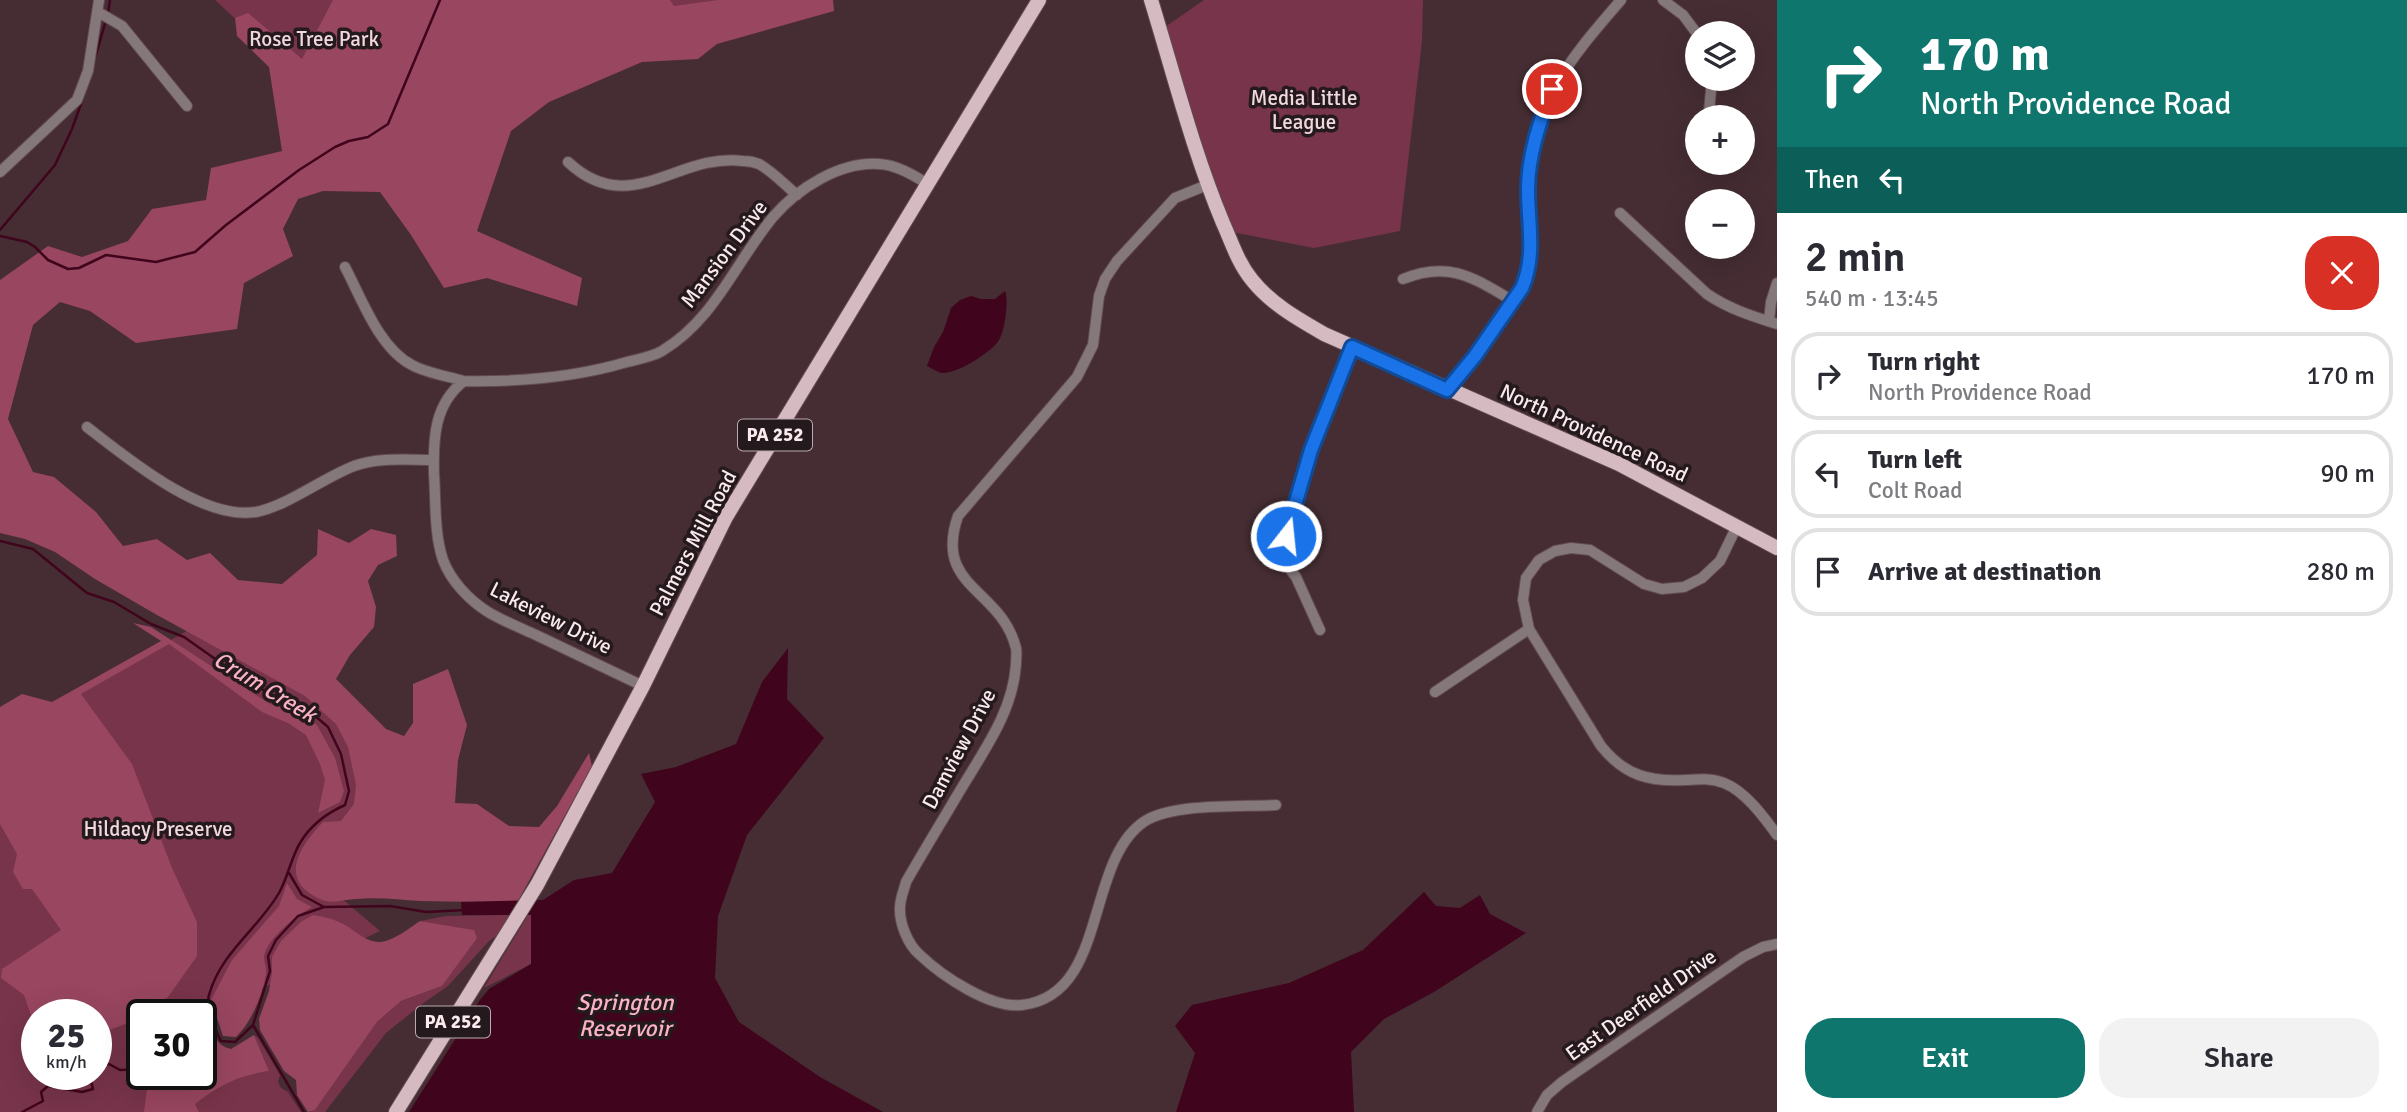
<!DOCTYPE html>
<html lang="en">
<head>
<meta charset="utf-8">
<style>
  body { margin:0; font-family:Signika,sans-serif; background:#f2f2f3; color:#2b2b33; height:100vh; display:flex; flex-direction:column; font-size:26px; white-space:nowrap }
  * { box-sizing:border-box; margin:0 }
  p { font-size:23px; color:#7c7c81 }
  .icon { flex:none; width:38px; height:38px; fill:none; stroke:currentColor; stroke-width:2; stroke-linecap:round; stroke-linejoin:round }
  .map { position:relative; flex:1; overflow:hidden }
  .panel { display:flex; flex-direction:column; background:#fff; width:630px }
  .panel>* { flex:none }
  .hud { background:#0f766e; color:#fff; overflow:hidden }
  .fabs { position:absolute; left:1685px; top:21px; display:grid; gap:14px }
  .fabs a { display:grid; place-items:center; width:70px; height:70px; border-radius:50%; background:#fff; box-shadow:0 7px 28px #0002; font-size:35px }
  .speed { position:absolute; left:21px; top:999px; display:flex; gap:14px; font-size:35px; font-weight:700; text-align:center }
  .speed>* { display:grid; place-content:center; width:91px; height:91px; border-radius:50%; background:#fff; box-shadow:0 7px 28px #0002; line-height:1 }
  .speed small { font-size:18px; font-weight:400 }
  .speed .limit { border:4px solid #111; border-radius:10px; background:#fff; color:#111 }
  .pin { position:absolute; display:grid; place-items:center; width:60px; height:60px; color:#fff; margin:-30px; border:4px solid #fff; border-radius:50%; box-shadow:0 2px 7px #0007 }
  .me { position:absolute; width:77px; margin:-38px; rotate:16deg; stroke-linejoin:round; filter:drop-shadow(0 0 5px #0008) }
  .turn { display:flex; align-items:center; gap:24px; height:147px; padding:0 28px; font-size:32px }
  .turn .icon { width:91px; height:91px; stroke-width:2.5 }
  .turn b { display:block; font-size:49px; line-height:60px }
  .then { display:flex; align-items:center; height:66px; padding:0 28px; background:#0003; gap:14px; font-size:26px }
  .round { display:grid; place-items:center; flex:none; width:74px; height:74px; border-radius:28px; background:#f2f2f3 }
  .overview { display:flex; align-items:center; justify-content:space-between; height:119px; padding:0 28px }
  h1 { font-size:42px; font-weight:600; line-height:52px }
  .primary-button { display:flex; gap:14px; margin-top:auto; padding:14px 28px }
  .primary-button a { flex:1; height:80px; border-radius:28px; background:#0f766e; color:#fff; font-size:28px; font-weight:600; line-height:80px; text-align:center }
  .primary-button a+a { background:#f2f2f3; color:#2b2b33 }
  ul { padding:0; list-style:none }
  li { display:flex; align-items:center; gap:21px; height:88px; margin:0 14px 10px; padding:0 14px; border:4px solid #e1e1e2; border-radius:28px }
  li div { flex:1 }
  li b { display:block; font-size:26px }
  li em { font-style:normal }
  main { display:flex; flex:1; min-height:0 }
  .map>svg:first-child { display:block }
  .green { fill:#78344a; fill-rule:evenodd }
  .forest { fill:#994660 }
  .water { fill:#40041d }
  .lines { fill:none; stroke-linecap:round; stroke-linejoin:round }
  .stream { stroke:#40041d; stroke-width:2.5 }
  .minor-casing { stroke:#624b51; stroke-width:12 }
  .major-casing { stroke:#624b51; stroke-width:16 }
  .minor { stroke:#85787b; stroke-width:10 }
  .major { stroke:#d5bbc1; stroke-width:14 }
  .route-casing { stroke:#114b97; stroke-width:18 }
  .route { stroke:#1a73e8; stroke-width:12 }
  .labels { text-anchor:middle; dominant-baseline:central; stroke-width:7; stroke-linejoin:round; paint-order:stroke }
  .shield { fill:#24191c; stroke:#baabae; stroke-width:2 }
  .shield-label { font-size:19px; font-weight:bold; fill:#fae9ed }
  .park-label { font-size:21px; fill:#f1d8de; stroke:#24191c }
  .street-label { font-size:21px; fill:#fae9ed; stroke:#24191c }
  .water-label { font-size:23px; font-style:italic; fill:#fab2c5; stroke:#24191c }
</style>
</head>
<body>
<main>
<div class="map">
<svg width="1777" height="1112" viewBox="0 0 1777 1112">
  <rect width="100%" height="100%" fill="#452d33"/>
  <path class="green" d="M215,0H746L301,79Z
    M1204,0H1423L1422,41L1400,231L1314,248L1227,231L1165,27Z
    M197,625L320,684L370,790L309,871L380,931L201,1018V1015H142V1047L138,1049L142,1060V1074L147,1075L159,1112H0V738ZM37,1015H96V1074H37Z
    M509,915L498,935L489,941L448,986L422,1004L386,1033L325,1112H309L315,1110L377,1022L401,1001L442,986L473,930L420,921L446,916Z
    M528,915H531V964L484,988Z
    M254,1035L258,1038L280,1075L278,1082L281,1088L288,1092L301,1112H199L195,1104C220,1085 237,1076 269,1071Z"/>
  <path class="forest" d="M333,0H670L674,6L718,0H833L834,11L717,44L698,59L642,62L549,102L511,131L477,231L582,278L577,306L487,278L444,288L411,235L380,192L323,191L298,199L283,229L293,256L244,283L237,329L136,343L90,311L60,302L33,325L8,419L33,472L54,477L96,512L123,546L157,539L187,560L210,553L238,580L282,584L317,555L318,529L349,543L371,529L396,535L397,556L378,565L368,581L376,607L374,627L350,655L336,679L386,729L404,736L413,723V684L448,669L467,725L458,760L455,803L477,804L509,826L539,827L557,806L589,753L592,766L518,901C486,902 454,902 421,901C400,900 378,897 357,899C344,899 332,905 320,899C277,880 300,846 323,822L341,821L354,804L356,785L348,747L336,724L305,696L157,615L95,579L55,552L25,539L0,533V280L48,246L82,257L128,241L152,209L206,200L211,168L282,151L269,67L237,36L235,18L248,13L302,59Z
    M133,623L151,627L270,704L297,711L317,725L335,758L344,791L340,802L318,813L325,780L320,764L306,735L288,723L262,712L169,644L81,694L132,764L172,868L197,922V956L168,997L136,1020L96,1035V1015H37V1033L24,995L1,978L2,969L61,930L32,889H23L13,872L17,854L0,824V707L22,694L52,702L161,641Z
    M287,883L297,899L312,907C297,915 266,939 264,957C264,963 267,968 266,974C262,997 252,1021 236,1037L223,1036L211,1000L232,960L279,906Z
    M313,915C324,917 335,919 345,925C360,934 372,948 391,939C401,935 411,927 420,921L474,930L477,938L442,986L401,1001L377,1022L315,1110L308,1112L297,1095L296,1080L284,1071L260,1030L259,1019L269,991L272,973V957L281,941L302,921Z
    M212,1029C216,1040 219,1046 231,1049L254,1035L269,1071C237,1076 220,1085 195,1104L199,1112H144L147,1089L142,1075C162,1074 182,1077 201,1074C202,1071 205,1067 205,1063C209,1047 197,1046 212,1029Z"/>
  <path class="water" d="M1005,291C1009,300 1005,330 999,340C992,352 957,374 942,373C937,372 931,368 927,366L934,347L943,332L951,308L960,300L971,296L981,299H995Z
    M788,648L787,699L824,738L747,835L718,916L715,978L739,1022L820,1077L883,1112H409L480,1000L489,989L531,964V915H462L461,902L543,900L574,880L612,873L655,802L641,774L676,767L736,744L762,682Z
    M1424,892L1436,906L1460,908L1480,895L1490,914L1526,933L1434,992L1384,1019L1351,1052L1354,1112H1176L1195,1053L1175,1026L1192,1005L1289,983L1363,950Z"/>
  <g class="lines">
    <path class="stream" d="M108,14L110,0
      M95,58L106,20
      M0,230L55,165L72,129L82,101
      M0,236L27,242L35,247L48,260L68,269L79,268L106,255L156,262L195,252L226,225L299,170L335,147L349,141L368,137L388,124L440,0
      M0,541L33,549L87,593L114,602L151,624L184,637L238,675L277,698L300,703L328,727L341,754L349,791L345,805C327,813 310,826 300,843C291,858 288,877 279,893C258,929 221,952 209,995C206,1004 216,1033 221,1041L235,1042L253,1025L270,971L268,956L276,940L298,916L324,907
      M289,873L302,895L324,907L390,906L426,912L465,910
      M253,1025L304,1112
      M201,1038L213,1021
      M201,1054V1062
      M96,1068L98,1065L109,1064L120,1070L142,1069
      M22,1112L43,1101L41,1092L48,1086L82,1092L93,1089L91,1081L93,1074"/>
    <defs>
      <path id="minor" d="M1663,0L1683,15L1698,35
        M98,12L122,26L187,106
        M1706,117L1709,112L1712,79
        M1695,139L1698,134
        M568,162C630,220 678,152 743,161C748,161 754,162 759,164C772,171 785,185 797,195
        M0,172L77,100L88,71L99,0
        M1207,185L1175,198L1117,261L1105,279L1099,296L1093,345L1077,377L958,516C933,588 1001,588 1016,648C1017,653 1016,659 1016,664C1013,713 982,753 958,794C941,823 923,852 906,882C904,890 900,899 900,907C899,923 908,945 920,955C942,976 991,1009 1022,1005C1109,995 1084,861 1145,821C1175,803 1240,807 1276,805
        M1620,213L1707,294C1729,309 1752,316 1777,324
        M345,267C362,299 379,348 412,365C426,373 447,376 464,381C434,404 433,439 434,474C436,502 434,533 443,560C451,581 469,600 488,612C503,621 521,628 536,635C572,652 608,669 643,686
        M1403,279C1449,260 1474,278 1513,301
        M1769,321L1771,302L1777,283
        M464,381C519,382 573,378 627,362C638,359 652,357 662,351C715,319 735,263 773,217C797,189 840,161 879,164C897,165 913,175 928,184
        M1447,390L1475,356L1522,288C1537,255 1527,222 1528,187C1531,104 1569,60 1621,0
        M87,427C127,458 203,521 256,512C287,506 323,478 354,466C379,457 407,460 434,460
        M1737,526L1720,561L1702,578L1684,587L1662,589L1644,584L1590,550L1571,548L1555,551L1539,560L1526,578L1523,600L1529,629L1601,746C1625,776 1650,782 1686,780C1699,779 1711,778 1724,783C1745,791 1764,817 1777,835
        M1320,630L1296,577L1286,564L1284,549L1311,450L1352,347
        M1435,692L1529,629
        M1537,1112L1547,1095L1562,1082L1743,957L1763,947L1777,944"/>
      <path id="major" d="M1151,0C1174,75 1193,151 1223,223C1232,243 1238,263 1252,280C1271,304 1298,319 1324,334L1619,464L1777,548
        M396,1112L537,885L643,686L726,517L1039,0"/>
    </defs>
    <use href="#minor" class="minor-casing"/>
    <use href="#major" class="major-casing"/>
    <use href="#minor" class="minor"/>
    <use href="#major" class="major"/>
  </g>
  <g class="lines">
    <defs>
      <path id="route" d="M1286,536L1311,450L1352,347L1447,390L1475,356L1522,288C1536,256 1528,223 1528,190C1528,155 1540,121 1552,89"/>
    </defs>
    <use href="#route" class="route-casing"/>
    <use href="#route" class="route"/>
  </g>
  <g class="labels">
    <g class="shield">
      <rect x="738" y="419.5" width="74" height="31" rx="5"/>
      <rect x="416" y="1006.5" width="74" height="31" rx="5"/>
    </g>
    <g class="shield-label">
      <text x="775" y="435">PA 252</text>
      <text x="453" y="1022">PA 252</text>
    </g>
    <g class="park-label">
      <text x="314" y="39">Rose Tree Park</text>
      <text x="1304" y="98">Media Little<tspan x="1304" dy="24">League</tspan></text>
      <text x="158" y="829">Hildacy Preserve</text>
    </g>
    <g class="street-label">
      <text transform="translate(724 254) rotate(-53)">Mansion Drive</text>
      <text transform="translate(1594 433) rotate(25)">North Providence Road</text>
      <text transform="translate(693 543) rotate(-62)">Palmers Mill Road</text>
      <text transform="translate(551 618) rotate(27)">Lakeview Drive</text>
      <text transform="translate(959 749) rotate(-62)">Damview Drive</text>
      <text transform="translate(1641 1005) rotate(-35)">East Deerfield Drive</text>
    </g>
    <g class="water-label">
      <text transform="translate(265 687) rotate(31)">Crum Creek</text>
      <text x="625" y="1002">Springton<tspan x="625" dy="26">Reservoir</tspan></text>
    </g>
  </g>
</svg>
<div class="fabs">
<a><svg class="icon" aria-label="layers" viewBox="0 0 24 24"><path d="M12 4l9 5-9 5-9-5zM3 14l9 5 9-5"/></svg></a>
<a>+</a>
<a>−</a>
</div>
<div class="speed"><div>25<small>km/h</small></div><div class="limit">30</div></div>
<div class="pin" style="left:1552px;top:89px;background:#d93025"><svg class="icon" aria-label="arrive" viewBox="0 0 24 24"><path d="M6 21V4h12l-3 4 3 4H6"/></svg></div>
<svg class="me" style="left:1286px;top:536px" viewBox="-20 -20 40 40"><circle r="17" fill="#1a73e8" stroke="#fff" stroke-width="3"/><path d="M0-11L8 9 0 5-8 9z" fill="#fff"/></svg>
</div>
<section class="panel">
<div class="hud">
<div class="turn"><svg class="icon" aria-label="right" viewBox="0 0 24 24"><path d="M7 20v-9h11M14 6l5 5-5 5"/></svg><div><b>170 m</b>North Providence Road</div></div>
<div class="then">Then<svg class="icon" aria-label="left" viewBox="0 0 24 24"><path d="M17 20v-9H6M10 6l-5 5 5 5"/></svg></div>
</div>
<div class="overview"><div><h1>2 min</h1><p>540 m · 13:45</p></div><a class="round" style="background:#d93025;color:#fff"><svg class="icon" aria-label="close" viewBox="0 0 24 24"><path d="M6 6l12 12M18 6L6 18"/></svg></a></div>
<ul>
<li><svg class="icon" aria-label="right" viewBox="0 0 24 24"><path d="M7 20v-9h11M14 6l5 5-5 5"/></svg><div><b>Turn right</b><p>North Providence Road</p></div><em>170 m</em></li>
<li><svg class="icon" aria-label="left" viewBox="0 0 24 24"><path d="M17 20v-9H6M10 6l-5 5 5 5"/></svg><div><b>Turn left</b><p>Colt Road</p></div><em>90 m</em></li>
<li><svg class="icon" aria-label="arrive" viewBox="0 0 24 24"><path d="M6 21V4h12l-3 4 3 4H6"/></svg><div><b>Arrive at destination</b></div><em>280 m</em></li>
</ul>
<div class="primary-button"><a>Exit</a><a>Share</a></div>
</section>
</main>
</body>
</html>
